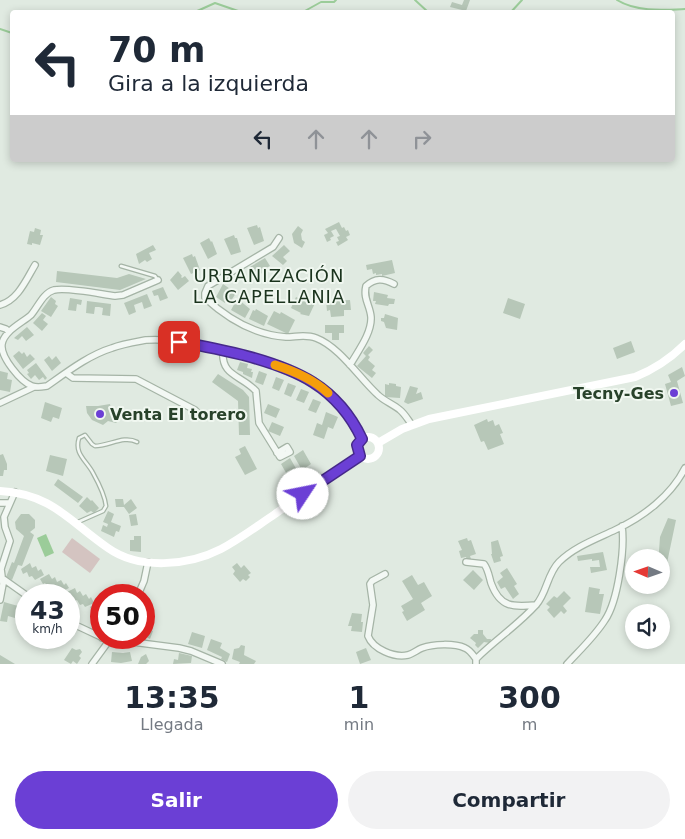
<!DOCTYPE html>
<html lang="es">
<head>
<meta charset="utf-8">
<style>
  body { margin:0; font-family:"DejaVu Sans",sans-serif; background:#f2f2f3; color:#1f2937; height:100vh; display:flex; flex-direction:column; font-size:19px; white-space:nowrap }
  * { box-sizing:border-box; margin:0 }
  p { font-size:16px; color:#747a83 }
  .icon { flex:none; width:28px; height:28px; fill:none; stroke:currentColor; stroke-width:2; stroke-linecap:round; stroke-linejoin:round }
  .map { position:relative; height:664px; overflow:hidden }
  .sheet { display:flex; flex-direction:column; background:#fff; flex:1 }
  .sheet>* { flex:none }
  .banner { position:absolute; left:10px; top:10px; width:665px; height:152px; border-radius:5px; box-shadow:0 2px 8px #0003; background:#fff; color:#1f2937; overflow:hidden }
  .needle { width:32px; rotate:272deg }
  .tools { position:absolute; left:625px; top:549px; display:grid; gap:10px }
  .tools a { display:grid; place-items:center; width:45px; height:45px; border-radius:50%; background:#fff; box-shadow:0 2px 8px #0003; font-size:25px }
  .speed { position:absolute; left:15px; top:584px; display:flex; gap:10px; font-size:25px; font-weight:700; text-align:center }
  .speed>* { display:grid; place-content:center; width:65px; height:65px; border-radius:50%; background:#fff; box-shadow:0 2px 8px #0003; line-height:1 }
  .speed small { font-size:12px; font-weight:400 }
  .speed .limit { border:8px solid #d22; background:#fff; color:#111 }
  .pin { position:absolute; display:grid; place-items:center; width:42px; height:42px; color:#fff; margin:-21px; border-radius:10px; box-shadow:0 2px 8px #0006 }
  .me { position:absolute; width:55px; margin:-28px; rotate:56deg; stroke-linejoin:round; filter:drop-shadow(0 0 4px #0008) }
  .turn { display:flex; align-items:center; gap:18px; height:105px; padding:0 15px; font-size:22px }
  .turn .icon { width:65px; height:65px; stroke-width:2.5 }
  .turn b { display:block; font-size:35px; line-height:42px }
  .lanes { display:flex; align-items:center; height:48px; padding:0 15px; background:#0003; justify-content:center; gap:25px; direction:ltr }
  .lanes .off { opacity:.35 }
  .eta { display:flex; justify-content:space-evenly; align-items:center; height:85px; text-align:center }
  .eta b { font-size:30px; font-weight:700; line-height:35px }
  .action { display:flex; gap:10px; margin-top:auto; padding:10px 15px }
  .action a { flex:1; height:58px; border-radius:30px; background:#6b3fd5; color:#fff; font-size:20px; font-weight:700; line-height:58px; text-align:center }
  .action a+a { background:#f2f2f3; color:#1f2937 }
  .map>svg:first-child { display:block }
  .green { fill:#d4c4c1 }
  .water { fill:#9bcc99 }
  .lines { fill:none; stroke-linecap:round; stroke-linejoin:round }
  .stream { stroke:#9bcc99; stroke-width:2 }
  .building { fill:#b7c7b8 }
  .lane-casing { stroke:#a5b4a6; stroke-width:5 }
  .street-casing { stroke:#a5b4a6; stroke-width:8 }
  .lane { stroke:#f3f8f4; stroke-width:2.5 }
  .street { stroke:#f3f8f4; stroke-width:5.5 }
  .secondary { stroke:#fff; stroke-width:8 }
  .route-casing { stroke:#46298a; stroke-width:12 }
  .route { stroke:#6b3fd5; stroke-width:9 }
  .slow { stroke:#f59e0b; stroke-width:9 }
  .poi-dot { fill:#6b3fd5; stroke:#f0f7f0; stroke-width:2 }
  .labels { text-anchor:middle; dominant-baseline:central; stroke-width:4; stroke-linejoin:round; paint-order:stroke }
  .poi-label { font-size:16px; font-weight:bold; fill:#28422a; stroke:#f0f7f0; text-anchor:end }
  .neighbourhood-label { font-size:18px; letter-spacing:1px; fill:#1a331d; stroke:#f0f7f0 }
</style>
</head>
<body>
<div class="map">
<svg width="685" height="664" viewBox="0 0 685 664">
  <rect width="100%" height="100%" fill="#e0eae1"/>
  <path class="green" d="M72,538L100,559L90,573L62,552Z"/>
  <path class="water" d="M46,534L54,553L45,557L37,538Z"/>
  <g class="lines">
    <path class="stream" d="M415,0L428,12
      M617,0C636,12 663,10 685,9
      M195,12L215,3L241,12
      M303,12L321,2H334L336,0
      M511,12L522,0
      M0,29L12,33"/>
  </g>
  <path class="building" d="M464,0H470L466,11L450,7L452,2L462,5Z
    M339,222L342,228L344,227L346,231L348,230L350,235L346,237L348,240L338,246L336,242L339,241L337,237L340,236L336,229L331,231L334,236L330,238L331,240L327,242L324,235L328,233L325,229Z
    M257,225L258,228L260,227L264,241L254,245L247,228Z
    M298,226L303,230L301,234L302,240L305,242L302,248L294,243L292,234Z
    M35,228L41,230L40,235H43L40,245L32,243V245L27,244L30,231L34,232Z
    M234,235L235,238H237L241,252L231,255L224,239Z
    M209,238L211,242L212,241L217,254L208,259L200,243Z
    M153,245L156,250L149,253L152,259L147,262L145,260L139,264L136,254Z
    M284,245L290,251L283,257L287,261L283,265L272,256Z
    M192,254L193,257L195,256L200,270L191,274L183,258Z
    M265,258L270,266L264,269L265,271L256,277L250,267Z
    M392,260L395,273L382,276V274L376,275V273L373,274L372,269L367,270L366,265Z
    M57,271L117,278L129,274L146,279L120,290L56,282Z
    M178,271L182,276L181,277L182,278L185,276L189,281L178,290L170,280Z
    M223,284L236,293L229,304L226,302L225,303L216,297Z
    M163,287L168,298L160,301L158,295L154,296L152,291Z
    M374,292L388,295L387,298L395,299L394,304H389L388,306L375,304L376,301H373Z
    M147,294L152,306L144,309L142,302L134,305L136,312L129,315L124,303Z
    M51,297L56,301L55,304L58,306L51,317L41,311Z
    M296,297L306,302L307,299L315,303L309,316L300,314L301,313L291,308Z
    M70,298L82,300L81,305L77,304L76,311L68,310Z
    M508,298L525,304L520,319L503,313Z
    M239,300L250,309L245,318L231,310L236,301L238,302Z
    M350,300L351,310H344V316L331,317L330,310L327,311L326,301Z
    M87,301L111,304L110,316L102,315L103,308L99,307H95L94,314L86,313Z
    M256,309L268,316L264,326L249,319L253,310L255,311Z
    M274,311L280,314L281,312L295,320L288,334L267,324Z
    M42,313L46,316L43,320L48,324L42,331L33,323Z
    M385,314L398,318L397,330L386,328L384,322L381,321V318H384Z
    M325,325H344V333H339V340H332V333H325Z
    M27,327L34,335L26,341L22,336L18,340L14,338Z
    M631,341L635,352L617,359L613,348Z
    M369,346L373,350L368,355L370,357L368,360L375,366L372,370L376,373L372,378L357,366L366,356L363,353Z
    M19,351L22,354L24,352L27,357L30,354L35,359L23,369L13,356Z
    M49,356L52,360L56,356L61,363L52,371L44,360Z
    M240,362L248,364L247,368L252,369L251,372H253L252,378L243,374V372L237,370Z
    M36,363L47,378L45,380L43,377L39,380L35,375L31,379L27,374L29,373L27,370Z
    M682,367L685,376L677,381L683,403L671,406L665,384L671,382L668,375Z
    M0,371L8,373L7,379L12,380L10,392L0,390Z
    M259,371L267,374L263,385L255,382Z
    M218,374L243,390L249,397L250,435H239L238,401L212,382Z
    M276,377L284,380L279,391L272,388Z
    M288,383L296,386L291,397L284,394Z
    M389,383L396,384V386L401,387L400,398L385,397V384L389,385Z
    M410,386L418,388L416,394L421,392L423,399L408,404L404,402Z
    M301,389L309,392L304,403L296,400Z
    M313,399L321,402L316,413L308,410Z
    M45,402L62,408L59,419L53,417L51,422L41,418Z
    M110,404L112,415L118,421L116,423L108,421L103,425L92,420L87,413L86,406H98Z
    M268,404L280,409L276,418L264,413Z
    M326,412L338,417L333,429L328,427L324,439L313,435L317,423L322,425Z
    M487,419L488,422L493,420L495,426L499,424L503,433L500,434L504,444L488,450L484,441L481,442L474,425Z
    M272,422L284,427L280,436L268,431Z
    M245,446L257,469L245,475L235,457L241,454L239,449Z
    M303,450L311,464L302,470L294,456Z
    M3,454L7,464V470H4L3,476H0V455Z
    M50,455L67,459L63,476L46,471Z
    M290,458L298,472L289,478L281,464Z
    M58,479L83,497L78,503L54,485Z
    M87,497L91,501L92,500L99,508L94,513L91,511L87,513L79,506Z
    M115,499H123L124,505L131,499L137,508L129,514L124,507H116Z
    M108,511L114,514L111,522L121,526L119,532L116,531L114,537L101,531L103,525L107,527L108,524L103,522Z
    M21,514H29L35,520V528L30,532L34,535L22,566L18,565L12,580L6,577L12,562L14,563L24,536L16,529L15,522Z
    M136,514L138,525L131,526L129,515Z
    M668,518L676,520L667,563L661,562V558H659V551L660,537Z
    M134,536H141V552L130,551V540H134Z
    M467,538L468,541L471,540L476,554L470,556L471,559L467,560L466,557L461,558L459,551L462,550L458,541Z
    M498,540L503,556L500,557L501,561L494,563L491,554H492L491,542Z
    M603,552L607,570L591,573L590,567H600L599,560L592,561V559L578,561L577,556Z
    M30,563L32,568L36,566L38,571L41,569L44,575L35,580L32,576L29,577L27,572L23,574L21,569Z
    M237,563L241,568L244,565L251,573L248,575L250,577L246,581L243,579L240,582L233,574L235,571L232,567Z
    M507,568L517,584L514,586L519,594L513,599L505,587L501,589L497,582L503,577L500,573Z
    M473,570L483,580L474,590L463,580Z
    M49,574L52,579L55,577L57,582L61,580L64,585L66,583L69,588L59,593L57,589L54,591L52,586L48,587L45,583L43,584L40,579Z
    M412,575L418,585L424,582L432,596L421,603L425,610L407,621L402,612L404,611L401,606L413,599L402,581Z
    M589,587L600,589L599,594H604L600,614L585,612Z
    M75,588L77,593L80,591L83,596L86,594L89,599L91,597L94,603L85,607L83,604L80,605L77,600L73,602L71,597L69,598V595L65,593Z
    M564,591L571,598L563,606L567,611L564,614L561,611L554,618L547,610L550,607L546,604L554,596L557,598Z
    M4,602L18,606L15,618L8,616L7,622L0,621Z
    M99,602L101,606V613L98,615L95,610L92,612L90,607Z
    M352,613L362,614L361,622H363L362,632L351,631L352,626H348Z
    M144,627L153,631L150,639L146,637L145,640L138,638H144Z
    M478,630H483V634L487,639H491L490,643L484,642L478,648L475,645L476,643L470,638L474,634H478Z
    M192,632L205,636L202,648L188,644Z
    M211,639L222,643L220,648L230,654L227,662L221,659L222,657L207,650Z
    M241,645L245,646L244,655L256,661L254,664H239L240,662L232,659L234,649L239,648Z
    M72,648L76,650L80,649L82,652L79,656L81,658L77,664L73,661L71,664L64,660Z
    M366,648L371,660L360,664L356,652Z
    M112,652L123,653L130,652L132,661L121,663L111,662Z
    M179,653L192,656L191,663L173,664L174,659L178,660Z
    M146,654L149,661L146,664H138L141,657Z
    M0,655L15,664H0Z"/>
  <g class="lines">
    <defs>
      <path id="lane" d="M121,266L155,276L157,279
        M78,522L103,511L106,506C105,496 98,482 93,473C86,460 74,454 79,438L85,435L92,444L95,446C109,446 124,435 137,442"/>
      <path id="street" d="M279,238L273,247L208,286L205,293V298C228,319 255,335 286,337C296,337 306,334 316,338C340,347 360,379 378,395C384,401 393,404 400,410C405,414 408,420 412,425
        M158,280L123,295L115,296C100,294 68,287 54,290C43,293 38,307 31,315C22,323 4,331 2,344C0,357 21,382 32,386C37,388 41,387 47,386C67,372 89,355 112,348C122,344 135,342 146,340C183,337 251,355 286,368C299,373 312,381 323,389C340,401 353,420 362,439
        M0,305C18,300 26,280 35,265
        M0,327L6,329L9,332
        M223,351C221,376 241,375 256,391L259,423L280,457L290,452L287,447L277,453
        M350,365C358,351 372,333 371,317C370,305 363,299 366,286C375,278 383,278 394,284
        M66,373L73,378L136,379L195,410L202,417
        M0,403L34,387
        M0,503H9
        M466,562L484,564C488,569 489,576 491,583C500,608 513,607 536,605
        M385,574L372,581L370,584L373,605L368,636C373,649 394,658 408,655C413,654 417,650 422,648C433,644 454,643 465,648C470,650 473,655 476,659
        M2,578L26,595
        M138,595L144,581L148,562
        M0,600L3,584L1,569L10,541L5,527L4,517L15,492
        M69,622L101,637
        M102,638L179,648L191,651L222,664
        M92,664L111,638
        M476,664V659C495,640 518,625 536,605C547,593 547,574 559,562C574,547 596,539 615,530C643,517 671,496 685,468
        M567,664C580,650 595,636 605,620C618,601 625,549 622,526"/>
    </defs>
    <use href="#lane" class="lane-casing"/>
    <use href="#street" class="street-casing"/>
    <use href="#lane" class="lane"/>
    <use href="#street" class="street"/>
    <path class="secondary" d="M357 448a11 11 0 1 1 22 0a11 11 0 1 1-22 0Z
      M378,443L402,429L429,419L635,377C655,369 670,359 685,344
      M0,491C52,494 69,521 108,548C139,570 188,566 221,549C240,539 257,526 275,514C303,494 331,474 360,456"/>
  </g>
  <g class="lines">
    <defs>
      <path id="route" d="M179,342C200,345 222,350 243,355C296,369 337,386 362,439L357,445L360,456L303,494"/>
    </defs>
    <use href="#route" class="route-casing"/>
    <use href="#route" class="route"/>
    <path class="slow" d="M275,365C294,371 314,380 328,393"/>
  </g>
  <g class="poi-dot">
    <circle cx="674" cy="393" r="5"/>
    <circle cx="100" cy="414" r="5"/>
  </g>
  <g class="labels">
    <g class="poi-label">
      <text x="664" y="393">Tecny-Ges</text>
      <text x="110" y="414" text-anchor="start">Venta El torero</text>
    </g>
    <g class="neighbourhood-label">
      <text x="269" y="275">URBANIZACIÓN<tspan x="269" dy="21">LA CAPELLANIA</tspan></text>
    </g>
  </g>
</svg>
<div class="tools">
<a><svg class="needle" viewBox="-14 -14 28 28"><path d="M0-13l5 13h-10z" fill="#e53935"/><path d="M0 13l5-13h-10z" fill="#747a83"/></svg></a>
<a><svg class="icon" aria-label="sound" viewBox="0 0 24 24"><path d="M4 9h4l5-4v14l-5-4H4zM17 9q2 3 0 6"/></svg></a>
</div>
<div class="speed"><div>43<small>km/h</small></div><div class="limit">50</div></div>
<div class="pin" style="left:179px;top:342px;background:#d93025"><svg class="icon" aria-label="arrive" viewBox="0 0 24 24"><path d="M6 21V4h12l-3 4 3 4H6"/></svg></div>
<svg class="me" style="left:303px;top:494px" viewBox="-20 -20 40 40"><circle r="19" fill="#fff"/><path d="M0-13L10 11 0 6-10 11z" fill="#6b3fd5"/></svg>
<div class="banner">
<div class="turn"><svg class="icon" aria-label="left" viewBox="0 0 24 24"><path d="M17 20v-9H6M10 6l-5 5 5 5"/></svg><div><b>70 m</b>Gira a la izquierda</div></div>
<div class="lanes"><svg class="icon" aria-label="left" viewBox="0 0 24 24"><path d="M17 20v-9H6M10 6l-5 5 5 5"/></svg><svg class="icon off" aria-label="ahead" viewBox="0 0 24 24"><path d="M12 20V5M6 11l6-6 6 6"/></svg><svg class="icon off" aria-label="ahead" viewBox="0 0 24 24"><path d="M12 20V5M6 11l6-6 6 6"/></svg><svg class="icon off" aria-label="right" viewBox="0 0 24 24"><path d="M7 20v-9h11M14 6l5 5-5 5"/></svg></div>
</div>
</div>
<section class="sheet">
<div class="eta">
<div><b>13:35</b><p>Llegada</p></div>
<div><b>1</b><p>min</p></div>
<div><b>300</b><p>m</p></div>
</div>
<div class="action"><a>Salir</a><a>Compartir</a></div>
</section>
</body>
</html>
